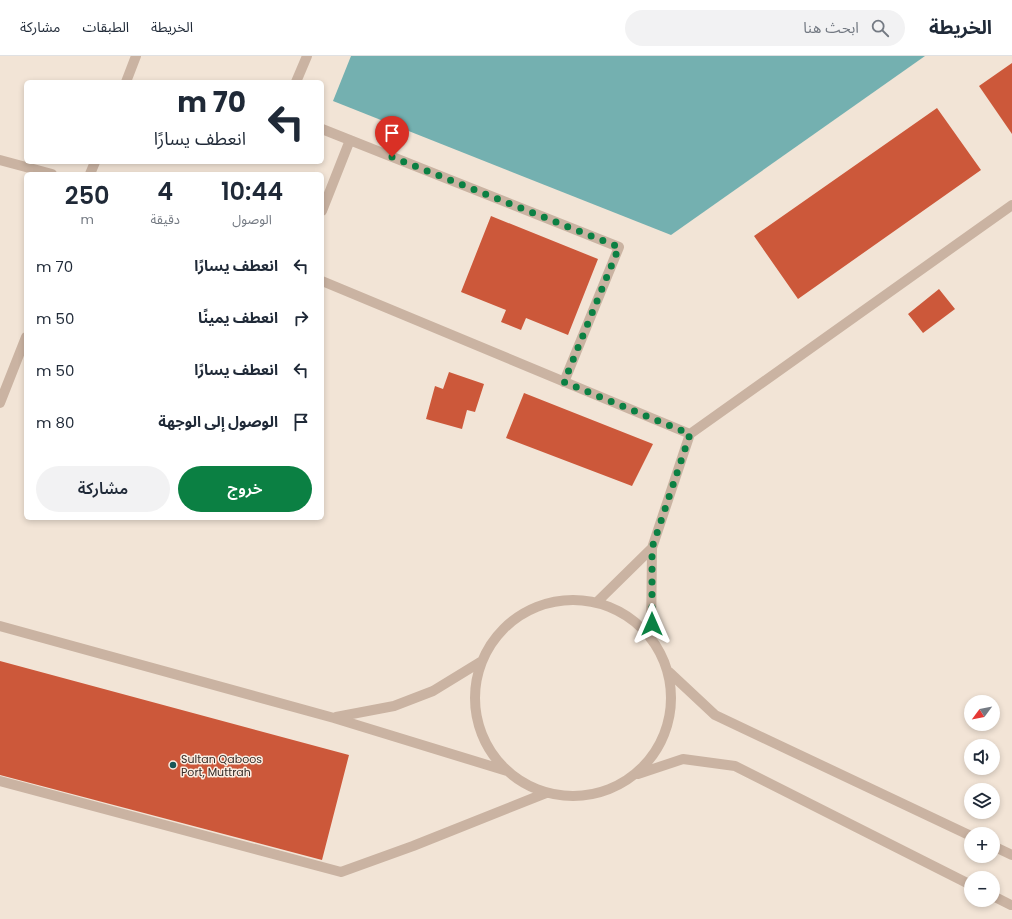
<!DOCTYPE html>
<html lang="ar">
<head>
<meta charset="utf-8">
<style>
  body { margin:0; font-family:Poppins,"Noto Sans Arabic",sans-serif; background:#f2f2f3; color:#1f2937; direction:rtl; height:100vh; display:flex; flex-direction:column; font-size:15px; white-space:nowrap }
  * { box-sizing:border-box; margin:0 }
  p { font-size:13px; color:#747a83 }
  .icon { flex:none; width:22px; height:22px; fill:none; stroke:currentColor; stroke-width:2; stroke-linecap:round; stroke-linejoin:round }
  .map { position:relative; flex:1; overflow:hidden; direction:ltr }
  .details { position:absolute; left:24px; top:116px; width:300px; height:348px; display:flex; flex-direction:column; background:#fff; border-radius:6px; box-shadow:0 2px 6px #0003; direction:rtl }
  .details>* { flex:none }
  .hud { position:absolute; left:24px; top:24px; width:300px; height:84px; border-radius:6px; box-shadow:0 2px 6px #0003; direction:rtl; background:#fff; color:#1f2937; overflow:hidden }
  .needle { width:26px; rotate:238deg }
  .controls { position:absolute; left:964px; top:639px; display:grid; gap:8px }
  .controls a { display:grid; place-items:center; width:36px; height:36px; border-radius:50%; background:#fff; box-shadow:0 2px 6px #0003; font-size:20px }
  .pin { position:absolute; display:grid; place-items:center; width:34px; height:34px; color:#fff; margin:-41px -17px; border-radius:50% 50% 50% 0; rotate:-45deg; box-shadow:0 0 4px #0007 }
  .pin .icon { rotate:45deg }
  .me { position:absolute; width:44px; margin:-22px; rotate:0deg; stroke-linejoin:round; filter:drop-shadow(0 0 3px #0008) }
  .turn { display:flex; align-items:center; gap:14px; height:84px; padding:0 12px; font-size:18px }
  .turn .icon { width:52px; height:52px; stroke-width:2.5 }
  .turn b { display:block; font-size:28px; line-height:34px }
  .eta { display:flex; justify-content:space-evenly; align-items:center; height:68px; text-align:center }
  .eta b { font-size:24px; font-weight:600; line-height:28px }
  .cta { display:flex; gap:8px; margin-top:auto; padding:8px 12px }
  .cta a { flex:1; height:46px; border-radius:24px; background:#0b8043; color:#fff; font-size:16px; font-weight:600; line-height:46px; text-align:center }
  .cta a+a { background:#f2f2f3; color:#1f2937 }
  ul { padding:0; list-style:none }
  li { display:flex; align-items:center; gap:12px; height:52px; padding:0 12px }
  li div { flex:1 }
  li b { display:block; font-size:15px }
  li em { font-style:normal }
  header { display:flex; align-items:center; gap:24px; box-sizing:border-box; height:56px; padding:0 20px; background:#fff; border-bottom:1px solid #e0e1e3 }
  header strong { font-size:19px }
  nav { display:flex; gap:22px; margin-inline-start:auto; font-size:14px }
  .search { width:280px; height:36px; background:#f2f2f3; display:flex; align-items:center; gap:10px; box-sizing:border-box; padding:0 14px; border-radius:22px; color:#747a83; font-size:15px }
  .map>svg:first-child { display:block }
  .water { fill:#74b0b0 }
  .building { fill:#cc583a }
  .lines { fill:none; stroke-linecap:round; stroke-linejoin:round }
  .minor { stroke:#cab3a2; stroke-width:10 }
  .route { stroke:#0b8043; stroke-width:7; stroke-dasharray:0 12.6 }
  .poi-dot { fill:#195657; stroke:#faeee3; stroke-width:1.5 }
  .labels { text-anchor:middle; dominant-baseline:central; stroke-width:3; stroke-linejoin:round; paint-order:stroke }
  .poi-label { font-size:11px; fill:#342925; stroke:#faeee3; text-anchor:start }
</style>
</head>
<body>
<header>
<strong>الخريطة</strong>
<div class="search"><svg class="icon" aria-label="search" viewBox="0 0 24 24"><circle cx="10" cy="10" r="6"/><path d="M15 15l6 6"/></svg>ابحث هنا</div>
<nav><a>الخريطة</a><a>الطبقات</a><a>مشاركة</a></nav>
</header>
<div class="map">
<svg width="1012" height="863" viewBox="0 0 1012 863">
  <rect width="100%" height="100%" fill="#f2e4d6"/>
  <path class="water" d="M351,0H925L671,179L333,45Z"/>
  <path class="building" d="M1012,7V78L979,30Z
    M937,52L981,114L798,243L754,180Z
    M491,160L598,203L568,279L526,262L521,274L501,266L506,254L461,236Z
    M939,233L955,253L923,277L908,258Z
    M449,316L484,328L475,356L467,354L462,373L426,363L435,330L443,333Z
    M524,337L653,388L632,430L506,382Z
    M0,605L349,699L322,804L0,719Z"/>
  <g class="lines">
    <path class="minor" d="M126,26L136,0
      M296,26L307,0
      M322,73L619,191L564,326
      M0,104L52,118
      M90,118L95,106
      M322,155L350,84
      M322,225L690,378
      M0,347L26,281
      M475 642a98 98 0 1 1 196 0a98 98 0 1 1-196 0Z
      M596,547L652,492
      M0,570L334,662L507,715
      M651,583L652,492L690,378L1012,149
      M669,616L715,659L971,780
      M336,661L394,650L433,635L482,605
      M638,718L683,703L735,710L971,829
      M0,725L341,816L413,790L546,737
      M993,790L1012,799
      M993,840L1011,849"/>
  </g>
  <g class="lines">
    <path class="route" d="M392,101L619,191L564,326L690,378L652,492V568"/>
  </g>
  <circle class="poi-dot" cx="173" cy="709" r="4"/>
  <g class="labels">
    <g class="poi-label">
      <text x="181" y="703">Sultan Qaboos<tspan x="181" dy="13">Port, Muttrah</tspan></text>
    </g>
  </g>
</svg>
<div class="controls">
<a><svg class="needle" viewBox="-14 -14 28 28"><path d="M0-13l5 13h-10z" fill="#e53935"/><path d="M0 13l5-13h-10z" fill="#747a83"/></svg></a>
<a><svg class="icon" aria-label="sound" viewBox="0 0 24 24"><path d="M4 9h4l5-4v14l-5-4H4zM17 9q2 3 0 6"/></svg></a>
<a><svg class="icon" aria-label="layers" viewBox="0 0 24 24"><path d="M12 4l9 5-9 5-9-5zM3 14l9 5 9-5"/></svg></a>
<a>+</a>
<a>−</a>
</div>
<div class="pin" style="left:392px;top:101px;background:#d93025"><svg class="icon" aria-label="arrive" viewBox="0 0 24 24"><path d="M6 21V4h12l-3 4 3 4H6"/></svg></div>
<svg class="me" style="left:652px;top:568px" viewBox="-20 -20 40 40"><path d="M0-17L14 15 0 8-14 15z" fill="#0b8043" stroke="#fff" stroke-width="4"/></svg>
<div class="hud">
<div class="turn"><svg class="icon" aria-label="left" viewBox="0 0 24 24"><path d="M17 20v-9H6M10 6l-5 5 5 5"/></svg><div><b>70 m</b>انعطف يسارًا</div></div>
</div>
<section class="details">
<div class="eta">
<div><b>10:44</b><p>الوصول</p></div>
<div><b>4</b><p>دقيقة</p></div>
<div><b>250</b><p>m</p></div>
</div>
<ul>
<li><svg class="icon" aria-label="left" viewBox="0 0 24 24"><path d="M17 20v-9H6M10 6l-5 5 5 5"/></svg><div><b>انعطف يسارًا</b></div><em>70 m</em></li>
<li><svg class="icon" aria-label="right" viewBox="0 0 24 24"><path d="M7 20v-9h11M14 6l5 5-5 5"/></svg><div><b>انعطف يمينًا</b></div><em>50 m</em></li>
<li><svg class="icon" aria-label="left" viewBox="0 0 24 24"><path d="M17 20v-9H6M10 6l-5 5 5 5"/></svg><div><b>انعطف يسارًا</b></div><em>50 m</em></li>
<li><svg class="icon" aria-label="arrive" viewBox="0 0 24 24"><path d="M6 21V4h12l-3 4 3 4H6"/></svg><div><b>الوصول إلى الوجهة</b></div><em>80 m</em></li>
</ul>
<div class="cta"><a>خروج</a><a>مشاركة</a></div>
</section>
</div>
</body>
</html>
